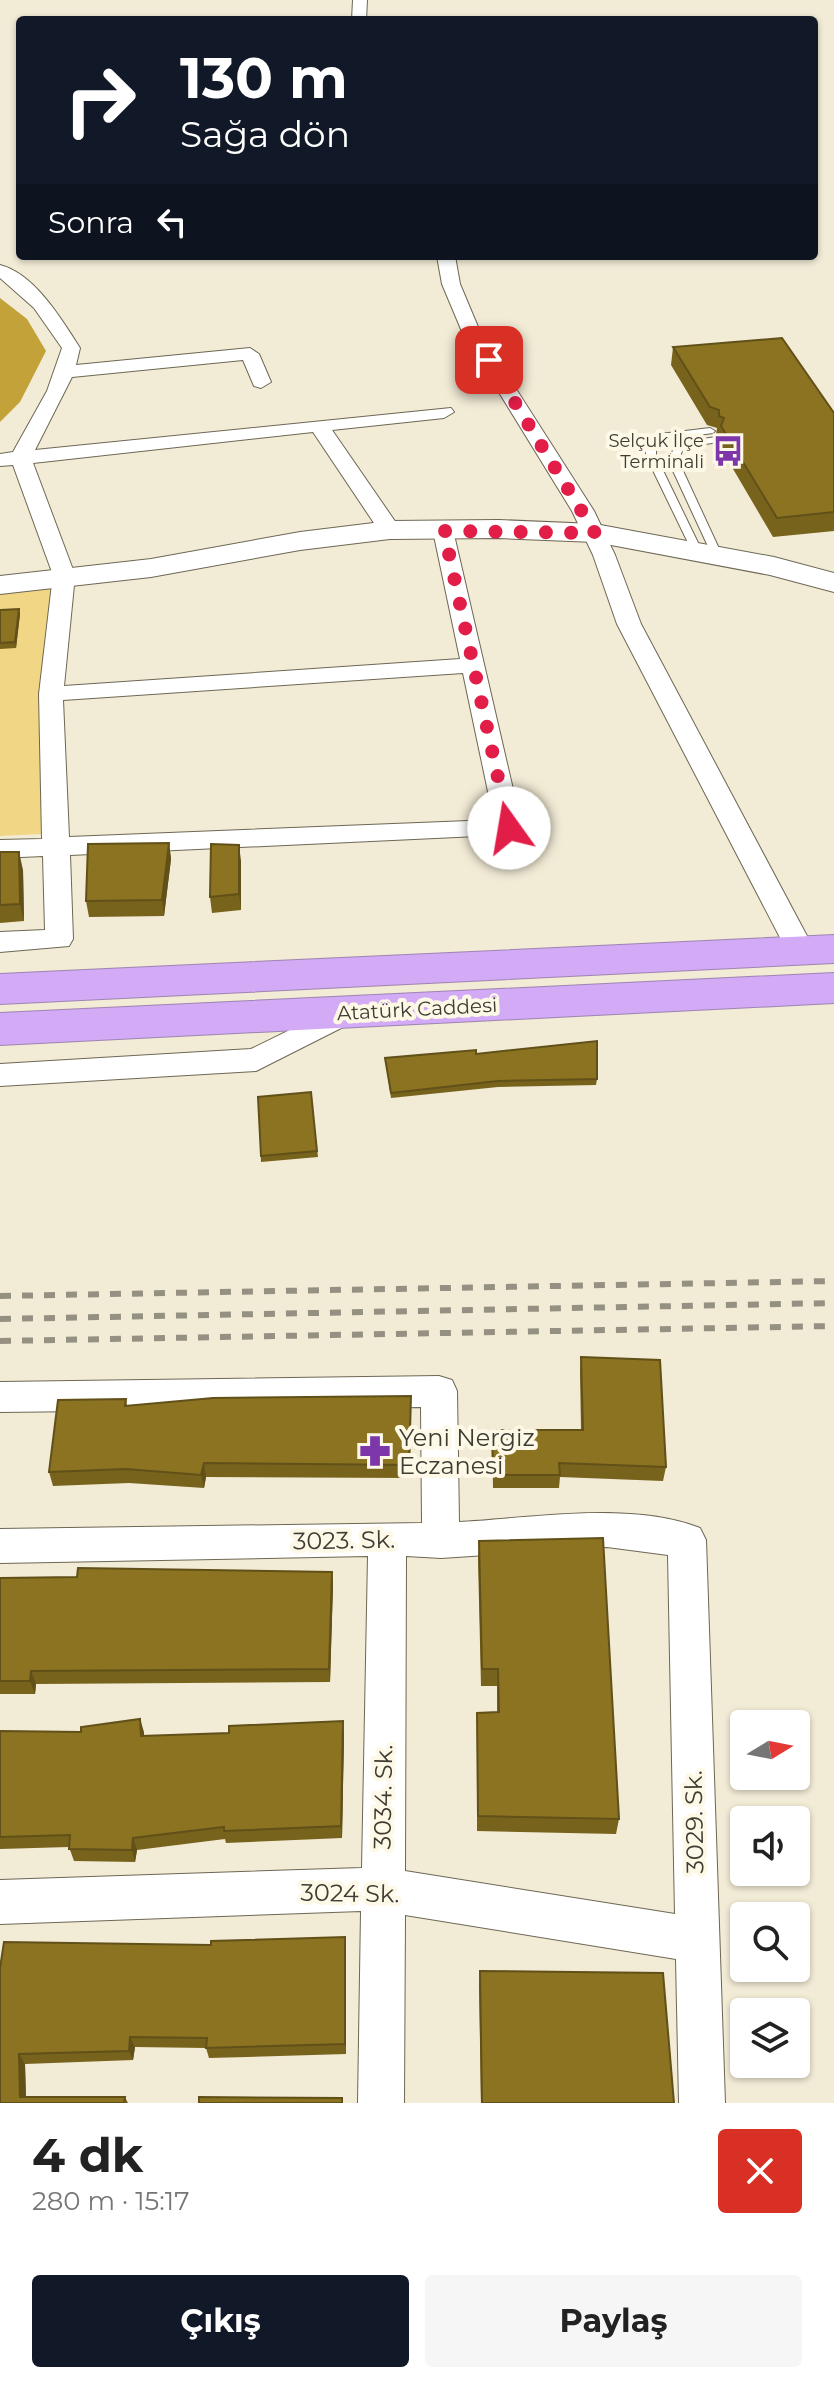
<!DOCTYPE html>
<html lang="tr">
<head>
<meta charset="utf-8">
<style>
  body { margin:0; font-family:Montserrat,sans-serif; background:#f6f6f6; color:#222; height:100vh; display:flex; flex-direction:column; font-size:30px; white-space:nowrap }
  * { box-sizing:border-box; margin:0 }
  p { font-size:26px; color:#767676 }
  .icon { flex:none; width:44px; height:44px; fill:none; stroke:currentColor; stroke-width:2; stroke-linecap:round; stroke-linejoin:round }
  .map { position:relative; height:2103px; overflow:hidden }
  .drawer { display:flex; flex-direction:column; background:#fff; flex:1 }
  .drawer>* { flex:none }
  .banner { position:absolute; left:16px; top:16px; width:802px; height:244px; border-radius:8px; box-shadow:0 2px 6px #0004; background:#111827; color:#fff; overflow:hidden }
  .needle { width:52px; rotate:80deg }
  .fabs { position:absolute; left:730px; top:1710px; display:grid; gap:16px }
  .fabs a { display:grid; place-items:center; width:80px; height:80px; border-radius:8px; background:#fff; box-shadow:0 2px 6px #0004; font-size:40px }
  .pin { position:absolute; display:grid; place-items:center; width:68px; height:68px; color:#fff; margin:-34px; border-radius:16px; box-shadow:0 4px 12px #0006 }
  .me { position:absolute; width:88px; margin:-44px; rotate:347deg; stroke-linejoin:round; filter:drop-shadow(0 0 6px #0008) }
  .turn { display:flex; align-items:center; gap:28px; height:168px; padding:0 32px; font-size:36px }
  .turn .icon { width:104px; height:104px; stroke-width:2.5 }
  .turn b { display:block; font-size:56px; line-height:68px }
  .then { display:flex; align-items:center; height:76px; padding:0 32px; background:#0003; gap:16px; font-size:30px }
  .round { display:grid; place-items:center; flex:none; width:84px; height:84px; border-radius:8px; background:#f6f6f6 }
  .head { display:flex; align-items:center; justify-content:space-between; height:136px; padding:0 32px }
  h1 { font-size:48px; font-weight:700; line-height:60px }
  .action { display:flex; gap:16px; margin-top:auto; padding:16px 32px }
  .action a { flex:1; height:92px; border-radius:8px; background:#111827; color:#fff; font-size:32px; font-weight:700; line-height:92px; text-align:center }
  .action a+a { background:#f6f6f6; color:#222 }
  .map>svg:first-child { display:block }
  .green { fill:#f0d685 }
  .forest { fill:#c3a339 }
  .lines { fill:none; stroke-linecap:round; stroke-linejoin:round }
  .lane-casing { stroke:#6d6754; stroke-width:2 }
  .street-casing { stroke:#6d6754; stroke-width:2 }
  .secondary-casing { stroke:#6d6754; stroke-width:2 }
  .highway-casing { stroke:#9e84b1; stroke-width:2 }
  .lane { fill:#fff; fill-rule:evenodd }
  .street { fill:#fff; fill-rule:evenodd }
  .secondary { fill:#fff; fill-rule:evenodd }
  .highway { fill:#d2aaf5; fill-rule:evenodd }
  .rail { stroke:#959182; stroke-width:6; stroke-dasharray:11 11; stroke-linecap:butt }
  .wall { fill:#78631d }
  .shaded-wall { fill:#615018 }
  .building { fill:#8b7322; stroke:#615018; stroke-width:2 }
  .route { stroke:#e11d48; stroke-width:14; stroke-dasharray:0 25.2 }
  .labels { text-anchor:middle; dominant-baseline:central; stroke-width:8; stroke-linejoin:round; paint-order:stroke }
  .far-poi-label { font-size:18px; fill:#3e3c33; stroke:#fef8e7; text-anchor:end }
  .street-label { font-size:20px; fill:#3e3c33; stroke:#fef8e7 }
  .near-poi-label { font-size:24px; fill:#3e3c33; stroke:#fef8e7; text-anchor:start }
  .near-street-label { font-size:24px; fill:#3e3c33; stroke:#fef8e7 }
</style>
</head>
<body>
<div class="map">
<svg width="834" height="2103" viewBox="0 0 834 2103">
  <rect width="100%" height="100%" fill="#f2ebd6"/>
  <path class="green" d="M52,584L41,834L0,836V592Z"/>
  <path class="forest" d="M0,298L27,319L46,351L20,402L0,422Z"/>
  <g class="lines">
    <defs>
      <path id="lane" d="M710,428L715,431L713,433L666,439L656,446V456L702,551L697,554L692,551L646,456V445L660,434Z
        M716,437L719,438V442L684,447L678,460L722,555L717,558L712,555L668,460L677,443Z"/>
      <path id="street" d="M353,0H367L366,20H352Z
        M437,256H455L460,284L481,334L594,511L615,555L641,624L815,951L811,958L801,961L791,958L787,951L617,624L593,555L572,511L463,334L442,284Z
        M0,265C35,274 62,320 80,348L76,365L250,348L259,354L271,382L261,388L254,386L243,360L72,377L35,450L451,408L454,412L444,418L332,430L401,530L390,537L382,535L313,432L33,463L75,575L64,686L460,659L433,531L436,526H452L522,828L518,834L70,855L73,939L69,946L0,952V932L45,930L43,856L0,858V840L42,839L39,694L53,575L13,465L0,466V454L13,452L47,391L62,348L34,308L0,278ZM463,673L494,820L69,837L63,700Z
        M349,1001L359,1005L364,1012L359,1019L256,1071L0,1086V1064L251,1049Z
        M439,1376L452,1380L457,1391L459,1522C534,1518 630,1501 700,1528L706,1540L725,2103H679L676,1959L405,1915L404,2103H358L361,1911L0,1924V1880L362,1868L368,1556L0,1563V1529L422,1523L421,1407L0,1412V1382ZM607,1547L668,1555L675,1914L405,1871L406,1556L441,1558Z"/>
      <path id="secondary" d="M499,520L595,524L774,557L834,573V592L770,575L595,542L499,538L390,539L300,550L151,577L0,594V576L151,559L300,532L390,521Z"/>
      <path id="highway" d="M834,935V963L0,1004V974Z
        M834,973V1003L0,1045V1013Z"/>
    </defs>
    <use href="#lane" class="lane-casing"/>
    <use href="#street" class="street-casing"/>
    <use href="#secondary" class="secondary-casing"/>
    <use href="#highway" class="highway-casing"/>
    <use href="#lane" class="lane"/>
    <use href="#street" class="street"/>
    <use href="#secondary" class="secondary"/>
    <use href="#highway" class="highway"/>
    <path class="rail" d="M0,1296L834,1281
      M0,1319L834,1303
      M0,1341L834,1326"/>
  </g>
  <path class="wall" d="M673,347L834,413V531L773,537L719,445L720,436L716,434L717,428L707,425L671,365Z
    M19,609L20,614L16,648L0,649V610Z
    M169,843L171,859L164,916L89,917L86,901Z
    M0,852L23,870L24,921L0,923Z
    M241,861V910L212,913L210,897Z
    M476,1054L597,1079L596,1085L498,1087L391,1098L385,1058Z
    M311,1092L318,1157L261,1162L258,1097Z
    M581,1357L666,1467L663,1481L560,1477L559,1488H493L492,1430H581L580,1371Z
    M411,1396L410,1478L206,1477L204,1488L129,1483L53,1486L49,1472L126,1399L127,1406Z
    M479,1541L619,1819L616,1834L477,1831V1713L497,1712V1686H481L478,1559Z
    M332,1572L333,1585L330,1682L36,1684L35,1694H0V1578L77,1577Z
    M140,1719L144,1736L229,1733L343,1721L344,1734L342,1838L226,1843L225,1839L137,1850L135,1862L74,1861L69,1847L0,1849V1731L81,1732Z
    M346,1948V2054L209,2058L206,2048L135,2047L133,2060L25,2064L26,2097H125L128,2103H0V1968Z
    M480,1971L674,2103H481L479,1984Z"/>
  <path class="shaded-wall" d="M19,609L20,614L16,648L15,642Z
    M169,843L171,859L164,916L162,900Z
    M239,845L241,861V910L239,894Z
    M19,852L23,870L24,921L20,904Z
    M204,1463L206,1477L204,1488L201,1475Z
    M332,1572L333,1585L330,1682L329,1669Z
    M31,1671L36,1684L35,1694L30,1681Z
    M140,1719L144,1732V1749L141,1736Z
    M343,1721L344,1734L342,1838L341,1826Z
    M133,1838L137,1850L135,1862L132,1850Z
    M345,1937L346,1948V2054L345,2044Z
    M130,2037L135,2047L133,2060L129,2051Z
    M19,2054L25,2064L26,2103L20,2097Z"/>
  <path class="building" d="M782,338L834,413V512L777,518L721,426L724,418L719,416V410L710,407L673,347Z
    M19,609L15,642L0,643V610Z
    M169,843L162,900L86,901L88,844Z
    M211,844L239,845V894L210,897Z
    M0,852H19L20,904L0,905Z
    M597,1041V1079L498,1081L391,1093L385,1058L476,1050V1054Z
    M311,1092L317,1151L261,1156L258,1097Z
    M581,1357L660,1360L666,1467L559,1463L560,1475H493L492,1430H583Z
    M411,1396L409,1465L204,1463L201,1475L126,1469L49,1472L58,1400L126,1399L125,1406L213,1398Z
    M603,1538L619,1819L478,1816L477,1713L499,1712L498,1669H482L479,1541Z
    M78,1568L332,1572L329,1669L31,1671L30,1681H0V1578L77,1577Z
    M140,1719L141,1736L229,1733V1726L343,1721L341,1826L224,1831V1827L133,1838L132,1850L69,1849L70,1835L0,1837V1731L81,1732V1727Z
    M345,1937V2044L206,2048L207,2038L130,2037L129,2051L19,2054L20,2097H125L124,2103H0V1968L4,1942L211,1945V1941Z
    M480,1971L663,1973L674,2103H482Z
    M199,2097L342,2098V2103H199Z"/>
  <g class="lines">
    <path class="route" d="M489,360L595,533L444,531L509,828"/>
  </g>
  <defs>
    <symbol id="bus-bare" viewBox="-9 -9 18 18"><path d="M-5-6H5V4H4V6H2V4H-2V6H-4V4H-5ZM-3.5-4V0h7V-4ZM-3.5 1.2v1.5H-2V1.2ZM2 1.2v1.5H3.5V1.2Z" fill="#7d37ab" stroke="#fef8e7" stroke-width="2.5" paint-order="stroke"/></symbol>
    <symbol id="pharmacy-bare" viewBox="-9 -9 18 18"><path d="M-2-6h4v4h4v4h-4v4h-4v-4h-4v-4h4Z" fill="#7d37ab" stroke="#fef8e7" stroke-width="2.5" paint-order="stroke"/></symbol>
  </defs>
  <g fill-rule="evenodd">
    <use href="#bus-bare" x="706" y="429" width="44" height="44"/>
    <use href="#pharmacy-bare" x="353" y="1429" width="44" height="44"/>
  </g>
  <g class="labels">
    <g class="far-poi-label">
      <text x="704" y="441">Selçuk İlçe<tspan x="704" dy="21">Terminali</tspan></text>
    </g>
    <g class="street-label">
      <text transform="translate(417 1009) rotate(-3)">Atatürk Caddesi</text>
    </g>
    <g class="near-poi-label">
      <text x="399" y="1437">Yeni Nergiz<tspan x="399" dy="28">Eczanesi</tspan></text>
    </g>
    <g class="near-street-label">
      <text transform="translate(344 1540) rotate(-1)">3023. Sk.</text>
      <text transform="translate(383 1797) rotate(-89)">3034. Sk.</text>
      <text transform="translate(694 1822) rotate(-91)">3029. Sk.</text>
      <text transform="translate(350 1893) rotate(1)">3024 Sk.</text>
    </g>
  </g>
</svg>
<div class="fabs">
<a><svg class="needle" viewBox="-14 -14 28 28"><path d="M0-13l5 13h-10z" fill="#e53935"/><path d="M0 13l5-13h-10z" fill="#767676"/></svg></a>
<a><svg class="icon" aria-label="sound" viewBox="0 0 24 24"><path d="M4 9h4l5-4v14l-5-4H4zM17 9q2 3 0 6"/></svg></a>
<a><svg class="icon" aria-label="search" viewBox="0 0 24 24"><circle cx="10" cy="10" r="6"/><path d="M15 15l6 6"/></svg></a>
<a><svg class="icon" aria-label="layers" viewBox="0 0 24 24"><path d="M12 4l9 5-9 5-9-5zM3 14l9 5 9-5"/></svg></a>
</div>
<div class="pin" style="left:489px;top:360px;background:#d93025"><svg class="icon" aria-label="arrive" viewBox="0 0 24 24"><path d="M6 21V4h12l-3 4 3 4H6"/></svg></div>
<svg class="me" style="left:509px;top:828px" viewBox="-20 -20 40 40"><circle r="19" fill="#fff"/><path d="M0-13L10 11 0 6-10 11z" fill="#e11d48"/></svg>
<div class="banner">
<div class="turn"><svg class="icon" aria-label="right" viewBox="0 0 24 24"><path d="M7 20v-9h11M14 6l5 5-5 5"/></svg><div><b>130 m</b>Sağa dön</div></div>
<div class="then">Sonra<svg class="icon" aria-label="left" viewBox="0 0 24 24"><path d="M17 20v-9H6M10 6l-5 5 5 5"/></svg></div>
</div>
</div>
<section class="drawer">
<div class="head"><div><h1>4 dk</h1><p>280 m · 15:17</p></div><a class="round" style="background:#d93025;color:#fff"><svg class="icon" aria-label="close" viewBox="0 0 24 24"><path d="M6 6l12 12M18 6L6 18"/></svg></a></div>
<div class="action"><a>Çıkış</a><a>Paylaş</a></div>
</section>
</body>
</html>
